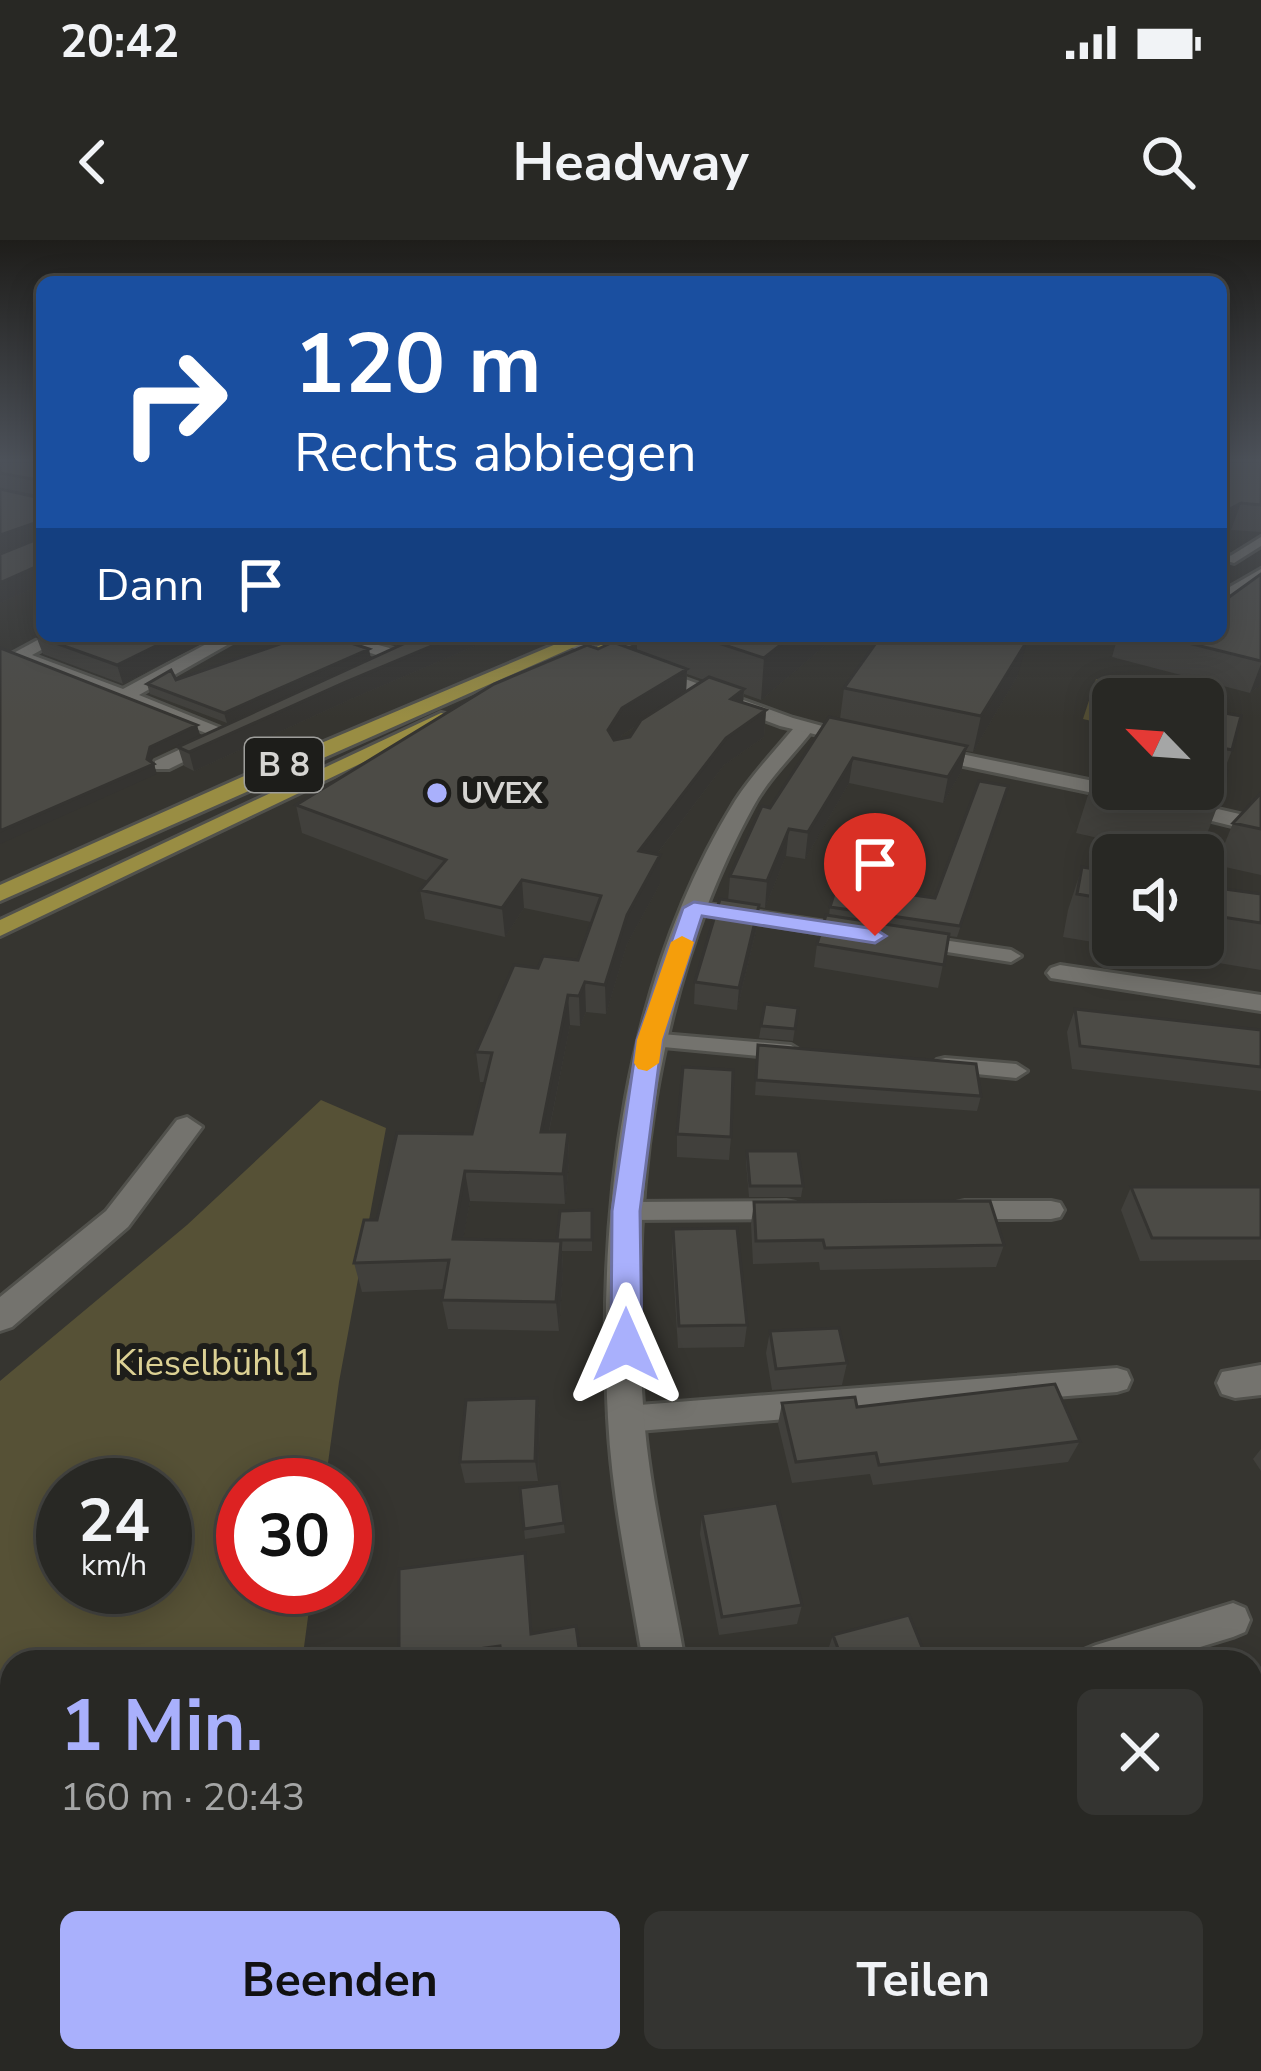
<!DOCTYPE html>
<html lang="de">
<head>
<meta charset="utf-8">
<style>
  body { margin:0; font-family:"Nunito Sans",sans-serif; background:#343431; color:#f1f3f6; height:100vh; display:flex; flex-direction:column; font-size:45px; white-space:nowrap }
  * { box-sizing:border-box; margin:0 }
  p { font-size:39px; color:#a5a6a6 }
  .icon { flex:none; width:66px; height:66px; fill:none; stroke:currentColor; stroke-width:2; stroke-linecap:round; stroke-linejoin:round }
  .map { position:relative; flex:1; overflow:hidden }
  .details { position:absolute; left:0px; top:1410px; width:1263px; height:423px; display:flex; flex-direction:column; background:#282824; border-radius:36px 36px 0 0; box-shadow:0 6px 30px #0003,0 0 0 3px #444441 }
  .details>* { flex:none }
  .hud { position:absolute; left:36px; top:36px; width:1191px; height:366px; border-radius:18px; box-shadow:0 6px 30px #0003,0 0 0 3px #444441; background:#1a4fa0; color:#fff; overflow:hidden }
  .needle { width:78px; rotate:295deg }
  .tools { position:absolute; left:1092px; top:438px; display:grid; gap:24px }
  .tools a { display:grid; place-items:center; width:132px; height:132px; border-radius:18px; background:#282824; box-shadow:0 6px 30px #0003,0 0 0 3px #444441; font-size:60px }
  .speed { position:absolute; left:36px; top:1218px; display:flex; gap:24px; font-size:60px; font-weight:700; text-align:center }
  .speed>* { display:grid; place-content:center; width:156px; height:156px; border-radius:50%; background:#282824; box-shadow:0 6px 30px #0003,0 0 0 3px #444441; line-height:1 }
  .speed small { font-size:30px; font-weight:400 }
  .speed .limit { border:18px solid #d22; background:#fff; color:#111 }
  .pin { position:absolute; display:grid; place-items:center; width:102px; height:102px; color:#fff; margin:-123px -51px; border-radius:50% 50% 50% 0; rotate:-45deg; box-shadow:0 0 12px #0007 }
  .pin .icon { rotate:45deg }
  .me { position:absolute; width:132px; margin:-66px; rotate:0deg; stroke-linejoin:round; filter:drop-shadow(0 0 9px #0008) }
  .turn { display:flex; align-items:center; gap:42px; height:252px; padding:0 60px; font-size:54px }
  .turn .icon { width:156px; height:156px; stroke-width:2.5 }
  .turn b { display:block; font-size:84px; line-height:102px }
  .then { display:flex; align-items:center; height:114px; padding:0 60px; background:#0003; gap:24px; font-size:45px }
  .round { display:grid; place-items:center; flex:none; width:126px; height:126px; border-radius:18px; background:#343431 }
  .overview { display:flex; align-items:center; justify-content:space-between; height:204px; padding:0 60px }
  h1 { font-size:72px; font-weight:700; line-height:90px; color:#a9b0fc }
  .action { display:flex; gap:24px; margin-top:auto; padding:24px 60px }
  .action a { flex:1; height:138px; border-radius:18px; background:#a9b0fc; color:#111; font-size:48px; font-weight:700; line-height:138px; text-align:center }
  .action a+a { background:#343431; color:#f1f3f6 }
  .status { display:flex; justify-content:space-between; align-items:center; height:84px; padding:0 60px; background:#282824; direction:ltr }
  .status svg { height:33px; fill:currentColor }
  header { display:flex; justify-content:space-between; align-items:center; height:156px; padding:0 60px; background:#282824; font-size:54px; font-weight:700 }
  .map>svg:first-child { display:block }
  .green { fill:#565136; fill-rule:evenodd }
  .lines { fill:none; stroke-linecap:round; stroke-linejoin:round }
  .service-casing { stroke:#51514c; stroke-width:6 }
  .minor-casing { stroke:#51514c; stroke-width:6 }
  .tertiary-casing { stroke:#51514c; stroke-width:6 }
  .primary-casing { stroke:#51514c; stroke-width:6 }
  .service { fill:#74736e; fill-rule:evenodd }
  .minor { fill:#74736e; fill-rule:evenodd }
  .tertiary { fill:#74736e; fill-rule:evenodd }
  .primary { fill:#998d43; fill-rule:evenodd }
  .wall { fill:#41403c; fill-rule:evenodd }
  .shaded-wall { fill:#353431 }
  .building { fill:#4c4b46; stroke:#353431; stroke-width:3 }
  .route { fill:#a9b0fc; stroke:#6e72a4; stroke-width:3 }
  .slow { fill:#f59e0b }
  .poi-dot { fill:#a9b0fc; stroke:#1d1d1a; stroke-width:4.5 }
  .labels { text-anchor:middle; dominant-baseline:central; stroke-width:12; stroke-linejoin:round; paint-order:stroke }
  .far-poi-label { font-size:30px; font-weight:bold; fill:#d6d5d2; stroke:#1d1d1a; text-anchor:start }
  .shield { fill:#1d1d1a; stroke:#9e9e9b; stroke-width:3 }
  .shield-label { font-size:33px; font-weight:bold; fill:#d6d5d2 }
  .park-label { font-size:36px; fill:#dcd194; stroke:#1d1d1a }
</style>
</head>
<body>
<div class="status"><b>20:42</b><svg viewBox="0 0 49 12"><path d="M0 12V9h3v3zM5 12V6h3v6zM10 12V3h3v9zM15 12V0h3v12zM26 1h20v11H26zM47 4h2v5h-2z"/></svg></div>
<header><svg class="icon" aria-label="back" viewBox="0 0 24 24"><path d="M15 5l-7 7 7 7"/></svg>Headway<svg class="icon" aria-label="search" viewBox="0 0 24 24"><circle cx="10" cy="10" r="6"/><path d="M15 15l6 6"/></svg></header>
<div class="map">
<svg width="1261" height="1831" viewBox="0 0 1261 1831">
  <rect width="100%" height="100%" fill="#363530"/>
  <path class="green" d="M1096,439L1188,459H1113V486L1083,479Z
    M321,860L386,888L339,1142L325,1245H243V1347H312L302,1422H12V1821H297L298,1831H0V1141L187,985ZM63,1245H165V1347H63Z"/>
  <g class="lines">
    <defs>
      <path id="service" d="M1261,297V306L1234,323L1224,320Z
        M1261,329V338L1221,361V352Z
        M694,662L852,686L862,692L852,698L687,672L684,668Z
        M916,696L1011,710L1021,716L1011,722L909,706L906,702Z
        M650,793L791,805L802,812L791,819L642,805L639,800L642,795Z
        M945,818L1016,824L1027,831L1016,838L937,830L934,825L937,820Z
        M786,961L795,963L799,970L795,977L786,979L626,980L617,978L613,971L617,964L626,962Z
        M965,961H1051L1060,963L1064,970L1060,977L1051,979H965L956,977L952,970L956,963Z
        M1117,1128L1127,1131L1131,1140L1127,1149L1117,1152L626,1192L616,1188L611,1179L616,1170L626,1166Z
        M1233,1363L1245,1368L1250,1380L1245,1392L1233,1397L1151,1422H1079L1084,1410L1096,1405Z
        M1261,1799V1831H1223L1227,1821H1251V1803Z"/>
      <path id="minor" d="M1221,313L1235,317L1238,320L1221,323Z
        M45,396H67L32,415L123,449L221,396H243L139,455L238,495L169,529H155V521L211,495L8,416Z
        M317,396H345L397,410L401,420L376,436H364V428L383,417Z
        M798,483L815,487C795,514 769,537 753,567C652,752 628,971 644,1179C651,1261 671,1341 685,1422H643C630,1341 612,1260 608,1178C597,970 624,741 735,561C753,533 777,509 798,483Z
        M1060,725L1261,755V771L1051,738L1047,733L1051,728Z
        M187,877L202,887L128,987L12,1087L0,1091V1057L106,971L177,880Z
        M1261,1125V1155L1235,1158L1222,1154L1217,1143L1222,1132Z
        M736,1821H788L791,1831H739Z"/>
      <path id="tertiary" d="M541,396H566L793,478L866,498L856,504L780,486Z
        M927,507L1113,545V549H1132L1137,554L1127,560L920,517V509Z
        M1179,560L1261,579V593L1171,571L1168,566Z"/>
      <path id="primary" d="M575,396H599L0,661V645L262,528Z
        M620,396H644L586,423L571,419Z
        M441,473L458,477L0,696V680Z"/>
    </defs>
    <use href="#service" class="service-casing"/>
    <use href="#minor" class="minor-casing"/>
    <use href="#tertiary" class="tertiary-casing"/>
    <use href="#primary" class="primary-casing"/>
    <use href="#service" class="service"/>
    <use href="#minor" class="minor"/>
    <use href="#tertiary" class="tertiary"/>
    <use href="#primary" class="primary"/>
  </g>
  <path class="wall" d="M0,222H42V344L0,363V314L38,255L0,248Z
    M1261,222V292L1231,290L1221,296Z
    M1261,334V444L1250,453L1112,417L1118,396H1221L1225,360Z
    M36,396H217L123,444L43,414Z
    M362,396H484V402L349,460L194,531L184,526L178,507L357,425L227,483L150,454L147,444L371,418L398,406Z
    M637,396H836L761,460L744,454L743,463L766,470L764,497L724,525L657,614L660,644L627,704L606,774L586,772L580,786L570,785L549,892H568L569,922L565,964L470,961L463,999L557,1001L592,970V1011H562L563,1030L559,1091L448,1089L442,1060L444,1049L362,1052L354,1023L377,980L472,894L485,842H480L476,812L538,728L578,720L591,682L524,668L505,697L425,679L420,650L428,641L302,593L296,565L598,409L637,411ZM687,434L704,440L686,451ZM638,485L630,497L620,499L622,495Z
    M1018,435L973,512L966,511L961,532L943,563L849,543L805,619L786,616L765,668L759,667L757,687L737,770L694,764L695,742L728,661L730,636L770,568L840,479L844,448Z
    M1203,469L1232,510L1224,531L1218,565L1199,615H1172L1076,593L1093,539L1109,507L1113,494V549H1203Z
    M1008,546L957,697L949,696L938,748L814,727L817,704L829,676L830,667L935,658Z
    M1261,553V635L1216,625L1233,583Z
    M1082,627L1113,632V705H1203V646L1261,654V730L1063,697L1068,670Z
    M765,764L798,768L793,801L759,798Z
    M1075,769L1261,790V851L1072,829L1067,792Z
    M758,805L981,856L977,871L755,855Z
    M677,894L731,897L729,920L677,917Z
    M747,911L803,946L801,957H749L746,922Z
    M1131,947H1261V1020L1140,1021L1121,970Z
    M754,962L1004,1005L996,1027L820,1030L819,1022L753,1024L751,984Z
    M673,989L747,1085L744,1107L678,1108L672,1011Z
    M770,1091L847,1123L842,1145L772,1150L766,1113Z
    M537,1158L540,1179L538,1241L465,1243L460,1222Z
    M782,1163L857,1167L1080,1201L1068,1222L873,1245L870,1234L792,1243L778,1184Z
    M1261,1209V1231L1253,1219Z
    M559,1243L565,1293L525,1299L524,1289Z
    M702,1274L802,1365L797,1384L719,1395L700,1294Z
    M527,1328L532,1394L502,1421L399,1422V1329Z
    M833,1395L928,1422H831L827,1413Z
    M1261,1689V1766L1251,1750V1694Z
    M841,1821H943L947,1831H845Z
    M1010,1821H1126L1132,1831H1015Z"/>
  <path class="shaded-wall" d="M1241,263L1231,290L1221,296V274Z
    M35,283L40,299L0,314V295Z
    M42,324V344L0,363V343Z
    M176,396H217L123,444L117,425Z
    M456,396H484V402L349,460L194,531L189,512L346,442Z
    M792,396H836L761,460L764,418Z
    M1027,401L1018,435L973,512L981,476Z
    M369,409L371,419L227,483L224,473Z
    M1261,424V444L1250,453Z
    M687,429L686,454L622,495L608,517V490L622,468Z
    M744,449L742,475L731,459Z
    M766,470L764,497L724,525L638,639L639,611L726,498Z
    M197,485L200,495L153,517L151,525L154,524L157,534L0,604V591L147,519L150,507Z
    M967,506L961,532L943,563L948,537Z
    M853,518L849,543L805,619L808,592Z
    M789,589L786,616L765,668L767,641Z
    M660,615V644L627,704L606,774L605,745L627,675Z
    M522,640L524,668L505,697L502,668Z
    M759,665L757,687L737,770L739,748Z
    M585,742L586,772L580,786L579,756Z
    M568,755L570,785L543,921L541,892Z
    M568,892L569,922L565,964L563,934Z
    M465,931L470,961L458,1028L453,999Z
    M561,1001L563,1030L559,1091L556,1062Z
    M537,1158L540,1179L538,1241L535,1221Z
    M571,1821H594L567,1831H544Z"/>
  <path class="building" d="M0,222H42V324L0,343V314L40,298L41,287L35,283L0,295V249L36,257L41,252L38,240L0,233Z
    M1221,222H1261V265L1241,263L1221,274Z
    M1261,334V421L1160,396H1221V358L1225,360Z
    M42,393V396H176L117,425L36,396Z
    M303,396H330L369,409L224,473L147,444L171,430L176,440Z
    M399,396H456L346,442L189,512L178,507L403,404Z
    M697,396H792L764,418Z
    M881,396H997L1027,401L981,476L844,448Z
    M613,402L687,429L622,468L608,490L614,500L630,497L641,480L709,437L744,449L731,459L766,470L726,498L639,611L660,615L627,675L605,745L585,742L579,756L568,755L541,892H568L563,934L465,931L453,999L561,1001L556,1062L442,1060L449,1020L354,1023L364,980H377L397,893L472,894L492,813L476,812L514,725L538,728L543,716L578,720L601,656L522,640L502,668L420,650L446,620L296,565L494,444L587,405L598,409Z
    M0,408L197,485L150,507L147,519L154,524L0,591Z
    M1203,469L1241,476L1232,510L1203,504Z
    M829,477L967,506L948,537L853,518L808,592L789,589L767,641L730,636L762,566L770,568Z
    M1107,506L1113,508V543L1093,539Z
    M1203,526L1227,531L1218,565L1141,549H1203Z
    M979,541L1008,546L960,686L830,667L837,644L935,658Z
    M1261,553V589L1233,583Z
    M1082,627L1113,632V660L1077,654Z
    M1203,646L1261,654V683L1203,674Z
    M720,659L759,665L739,748L695,742Z
    M826,675L949,694L944,725L817,704Z
    M765,764L798,768L795,789L761,786Z
    M1075,769L1261,790V827L1080,806Z
    M758,805L976,824L981,856L756,840Z
    M683,827L733,830L731,897L677,894Z
    M747,911H798L803,946H750Z
    M1131,947H1261V998H1152Z
    M990,961L1004,1005L825,1008L823,1000L756,1001L754,962Z
    M592,970V1000H557L560,971Z
    M737,988L747,1085L679,1086L673,989Z
    M839,1088L847,1123L776,1129L770,1091Z
    M1055,1144L1080,1201L879,1225L876,1213L796,1222L782,1163L855,1157L857,1167Z
    M537,1158L535,1221L460,1222L466,1160Z
    M559,1243L564,1283L524,1289L520,1248Z
    M777,1263L802,1365L722,1377L702,1274Z
    M525,1313L531,1394L576,1386L581,1422H502L500,1406L399,1420V1329Z
    M909,1375L928,1422H843L833,1395Z
    M1186,1414L1191,1422H1162Z
    M1261,1689V1743L1251,1727V1694Z
    M469,1821H571L544,1831H471Z
    M613,1821H655L658,1831H589Z
    M852,1821H943L947,1831H855Z
    M1027,1821H1126L1132,1831H1033Z"/>
  <linearGradient id="sky" x2="0" y2="1"><stop stop-color="#1e1d1a"/><stop offset="0.46" stop-color="#4c5159"/><stop offset="1" stop-color="#4c5159" stop-opacity="0"/></linearGradient>
  <rect width="1261" height="478" fill="url(#sky)"/>
  <path class="route" d="M694,662L875,689L886,696L875,703L702,676L662,800L640,971L642,1105L638,1115L626,1118L615,1115L611,1105L612,971L637,800L683,668Z"/>
  <path class="slow" d="M682,696L694,702L662,800L659,823L647,831L638,829L634,823L637,800L671,702Z"/>
  <circle class="poi-dot" cx="437" cy="553" r="12"/>
  <g class="labels">
    <g class="far-poi-label">
      <text x="461" y="553">UVEX</text>
    </g>
    <rect class="shield" x="245" y="498" width="78" height="54" rx="9"/>
    <g class="shield-label">
      <text x="284" y="525">B 8</text>
    </g>
    <g class="park-label">
      <text x="214" y="1123">Kieselbühl 1</text>
    </g>
  </g>
</svg>
<div class="tools">
<a><svg class="needle" viewBox="-14 -14 28 28"><path d="M0-13l5 13h-10z" fill="#e53935"/><path d="M0 13l5-13h-10z" fill="#a5a6a6"/></svg></a>
<a><svg class="icon" aria-label="sound" viewBox="0 0 24 24"><path d="M4 9h4l5-4v14l-5-4H4zM17 9q2 3 0 6"/></svg></a>
</div>
<div class="speed"><div>24<small>km/h</small></div><div class="limit">30</div></div>
<div class="pin" style="left:875px;top:696px;background:#d93025"><svg class="icon" aria-label="arrive" viewBox="0 0 24 24"><path d="M6 21V4h12l-3 4 3 4H6"/></svg></div>
<svg class="me" style="left:626px;top:1105px" viewBox="-20 -20 40 40"><path d="M0-17L14 15 0 8-14 15z" fill="#a9b0fc" stroke="#fff" stroke-width="4"/></svg>
<div class="hud">
<div class="turn"><svg class="icon" aria-label="right" viewBox="0 0 24 24"><path d="M7 20v-9h11M14 6l5 5-5 5"/></svg><div><b>120 m</b>Rechts abbiegen</div></div>
<div class="then">Dann<svg class="icon" aria-label="arrive" viewBox="0 0 24 24"><path d="M6 21V4h12l-3 4 3 4H6"/></svg></div>
</div>
<section class="details">
<div class="overview"><div><h1>1 Min.</h1><p>160 m · 20:43</p></div><a class="round"><svg class="icon" aria-label="close" viewBox="0 0 24 24"><path d="M6 6l12 12M18 6L6 18"/></svg></a></div>
<div class="action"><a>Beenden</a><a>Teilen</a></div>
</section>
</div>
</body>
</html>
